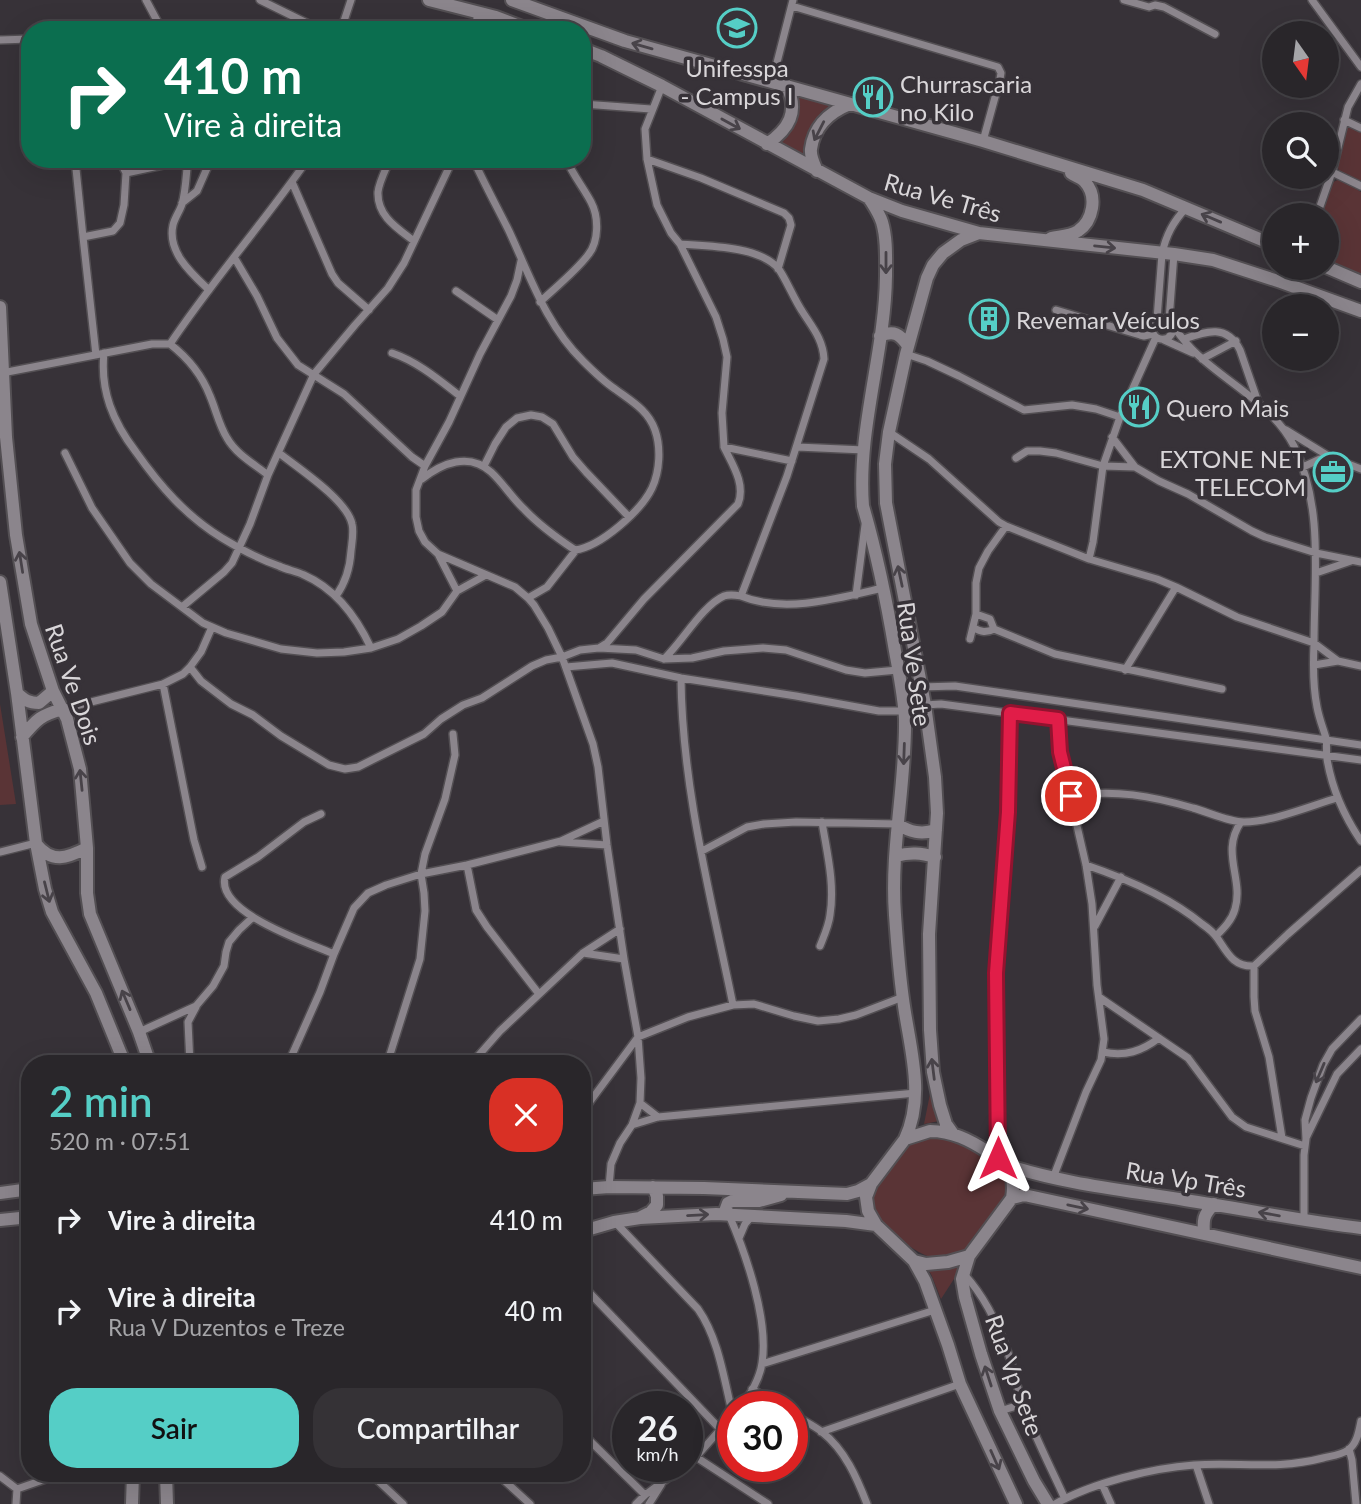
<!DOCTYPE html>
<html lang="pt">
<head>
<meta charset="utf-8">
<style>
  body { margin:0; font-family:Lato,sans-serif; background:#353236; color:#f1f3f6; height:100vh; display:flex; flex-direction:column; font-size:26px; white-space:nowrap }
  * { box-sizing:border-box; margin:0 }
  p { font-size:23px; color:#a5a5a8 }
  .icon { flex:none; width:38px; height:38px; fill:none; stroke:currentColor; stroke-width:2; stroke-linecap:round; stroke-linejoin:round }
  .map { position:relative; flex:1; overflow:hidden }
  .sheet { position:absolute; left:21px; top:1055px; width:570px; height:427px; display:flex; flex-direction:column; background:#29262a; border-radius:28px; box-shadow:0 7px 28px #0002,0 0 0 2px #454347 }
  .sheet>* { flex:none }
  .top-card { position:absolute; left:21px; top:21px; width:570px; height:147px; border-radius:28px; box-shadow:0 7px 28px #0002,0 0 0 2px #454347; background:#0b6e4f; color:#fff; overflow:hidden }
  .needle { width:46px; rotate:166deg }
  .fabs { position:absolute; left:1262px; top:21px; display:grid; gap:14px }
  .fabs a { display:grid; place-items:center; width:77px; height:77px; border-radius:50%; background:#29262a; box-shadow:0 7px 28px #0002,0 0 0 2px #454347; font-size:35px }
  .speed { position:absolute; left:612px; top:1391px; display:flex; gap:14px; font-size:35px; font-weight:700; text-align:center }
  .speed>* { display:grid; place-content:center; width:91px; height:91px; border-radius:50%; background:#29262a; box-shadow:0 7px 28px #0002,0 0 0 2px #454347; line-height:1 }
  .speed small { font-size:18px; font-weight:400 }
  .speed .limit { border:10px solid #d22; background:#fff; color:#111 }
  .pin { position:absolute; display:grid; place-items:center; width:60px; height:60px; color:#fff; margin:-30px; border:4px solid #fff; border-radius:50%; box-shadow:0 2px 7px #0007 }
  .me { position:absolute; width:77px; margin:-38px; rotate:0deg; stroke-linejoin:round; filter:drop-shadow(0 0 5px #0008) }
  .turn { display:flex; align-items:center; gap:24px; height:147px; padding:0 28px; font-size:32px }
  .turn .icon { width:91px; height:91px; stroke-width:2.5 }
  .turn b { display:block; font-size:49px; line-height:60px }
  .round { display:grid; place-items:center; flex:none; width:74px; height:74px; border-radius:28px; background:#353236 }
  .headline { display:flex; align-items:center; justify-content:space-between; height:119px; padding:0 28px }
  h1 { font-size:42px; font-weight:600; line-height:52px; color:#55cec6 }
  .primary-button { display:flex; gap:14px; margin-top:auto; padding:14px 28px }
  .primary-button a { flex:1; height:80px; border-radius:28px; background:#55cec6; color:#111; font-size:28px; font-weight:600; line-height:80px; text-align:center }
  .primary-button a+a { background:#353236; color:#f1f3f6 }
  ul { padding:0; list-style:none }
  li { display:flex; align-items:center; gap:21px; height:91px; padding:0 28px }
  li div { flex:1 }
  li b { display:block; font-size:26px }
  li em { font-style:normal }
  .map>svg:first-child { display:block }
  .green { fill:#5a3436 }
  .lines { fill:none; stroke-linecap:round; stroke-linejoin:round }
  .minor-casing { stroke:#534f53; stroke-width:10 }
  .secondary-casing { stroke:#534f53; stroke-width:16 }
  .minor { stroke:#8b858c; stroke-width:7 }
  .secondary { stroke:#8b858c; stroke-width:12 }
  .oneway { stroke:#484349 }
  .route-casing { stroke:#92132f; stroke-width:18 }
  .route { stroke:#e11d48; stroke-width:12 }
  .labels { text-anchor:middle; dominant-baseline:central; stroke-width:7; stroke-linejoin:round; paint-order:stroke }
  .poi-label { font-size:24px; fill:#d9d6d9; stroke:#373238; text-anchor:start }
  .street-label { font-size:24px; fill:#d9d6d9; stroke:#373238 }
</style>
</head>
<body>
<div class="map">
<svg width="1361" height="1504" viewBox="0 0 1361 1504">
  <rect width="100%" height="100%" fill="#373238"/>
  <path class="green" d="M794,95L830,106L821,112L806,149V158L781,143L788,136L798,108Z
    M1348,126L1361,131V181L1340,172L1338,168L1345,129Z
    M1340,179L1361,192V276L1327,260L1326,215H1322L1331,183Z
    M0,704L16,804L0,805Z
    M929,1086L935,1092L939,1121L924,1124L930,1094Z
    M929,1136L964,1142L1007,1170L1010,1193L963,1254C955,1256 945,1259 936,1258C917,1257 875,1222 873,1203C871,1189 895,1159 906,1149C912,1142 921,1139 929,1136Z
    M963,1265L941,1299L931,1274L925,1266L938,1269Z"/>
  <g class="lines">
    <defs>
      <path id="minor" d="M146,0L162,30
        M260,0L321,30
        M1124,0L1149,7L1155,5L1164,7L1215,34
        M1312,0L1361,67
        M792,6L998,67L1001,73L1000,79L983,141
        M341,30L351,0
        M475,30L478,12
        M0,40L30,39
        M772,82L793,0
        M662,86L645,129L647,159L657,205L671,233L680,244C708,246 758,246 778,268C785,277 794,299 802,311C812,327 823,339 824,359L787,476L741,596C735,595 730,594 724,596C703,605 682,642 664,659
        M583,104L651,109
        M1344,120L1361,128
        M75,159L83,237
        M188,159C186,174 186,190 182,204C180,211 175,217 173,225C167,252 191,273 209,290
        M390,159C386,169 379,182 378,192C377,216 397,228 414,241
        M647,159L701,178L784,213L789,218L791,225L778,269
        M1332,172L1361,186
        M126,173L163,165L188,161
        M292,182L332,274L338,283L369,310
        M182,203L197,191L208,166L207,159
        M1317,215L1332,172L1348,107L1361,84
        M680,244L716,317L723,339L727,357L722,413L724,447L792,461
        M234,257L257,296L277,338L298,365L344,394L412,457L425,466
        M521,261L517,280L511,296L480,354L449,422L425,466L416,490V517L419,531L425,542L438,554L515,587L528,598L534,605L548,628L562,657L593,744L598,767L607,845L624,959L638,1037L641,1078L640,1103L632,1125L620,1143L611,1164L609,1187
        M456,291L498,320
        M540,302C555,288 577,270 588,255C599,242 599,217 591,202C583,187 573,175 566,159
        M1056,310L1140,335L1144,336L1153,334
        M1157,319L1162,254C1166,235 1173,222 1186,208
        M1169,320L1161,318L1154,322L1152,330C1154,338 1160,341 1168,338C1174,333 1175,326 1169,320L1174,254
        M1174,327C1181,337 1189,347 1198,355C1229,384 1274,406 1294,446C1324,508 1314,577 1314,644C1313,665 1313,687 1317,707C1319,718 1323,728 1326,738C1327,745 1326,752 1327,759C1332,789 1344,816 1361,841
        M1184,339C1207,331 1227,324 1240,350L1259,405
        M1164,340L1193,353
        M170,344C213,280 264,222 308,159
        M170,344C188,358 202,375 210,396C216,410 219,425 227,438C236,454 254,464 268,475
        M104,353C100,391 113,422 136,452C160,486 186,516 222,538C240,549 259,559 279,566C287,570 296,571 304,575C336,589 357,618 371,648
        M392,353C418,362 438,379 460,396
        M906,354L927,361L959,376L1024,410L1072,405L1096,409L1120,417
        M96,355L83,237L113,231L120,223L124,205L126,173L119,159
        M1202,359L1236,341
        M2,373L152,344H170
        M1286,430L1330,457L1361,469
        M889,432L929,459L999,522L1006,526L1089,559L1157,579L1176,587L1237,617L1314,643L1338,661L1361,666
        M1112,437L1135,467L1159,481L1188,494L1252,531L1265,537L1316,553L1361,562
        M797,447L864,450
        M65,453L92,508L130,563L151,584L203,623L226,633L281,649L317,653L344,652L371,648L398,639L421,626L442,612L457,591L486,575
        M279,453C298,468 347,500 352,524C354,532 352,542 351,551C350,568 346,582 336,596
        M1016,458L1027,451H1040L1056,453L1103,466L1135,467
        M484,466L495,444L506,427L517,418L531,415L542,417L553,424L573,457L586,472L629,517
        M1303,467L1320,459L1329,457
        M422,479C442,463 469,452 491,472C503,483 512,498 524,509C539,525 557,538 575,550C600,547 641,511 652,488C660,471 661,447 655,430C648,410 631,401 615,389C603,381 593,371 583,361C546,325 530,276 509,231C497,207 484,183 473,159
        M438,554L457,591
        M1089,559L1093,542L1103,466L1120,417L1156,337
        M1316,573L1351,561
        M856,595L865,525
        M741,596C784,614 840,598 883,588
        M528,598L547,587L576,550
        M182,607L224,572L232,563L250,524L268,475L314,374L355,325L388,288L404,263L453,159
        M976,614L990,619L994,629L1055,654L1222,689
        M212,627L201,652L190,667L201,681L231,704L253,715L281,736L329,765L345,769L358,767L424,734L441,719L463,705L482,698L532,666L546,660L562,657L580,650L599,648L636,650L664,659L692,658L724,651L763,648L786,650L846,670L865,673L898,670
        M974,628C981,632 986,633 994,629
        M970,639L976,614V583L979,568L988,551L1006,526
        M599,648L607,643L644,599L738,504C746,484 732,464 724,447
        M1314,665L1338,661
        M566,667L612,663L681,678L796,696L879,711H904
        M1125,670L1176,587
        M681,678C682,788 711,897 733,1005
        M163,684L194,840L202,867
        M921,687L955,686L1361,745
        M925,705L941,704L1361,760
        M63,709L163,684L183,674L190,667
        M1071,796C1114,789 1152,796 1193,808C1208,812 1229,822 1244,822C1272,822 1310,806 1337,798
        M321,814L304,822L258,857L225,877C216,913 309,943 334,954
        M561,842L607,845
        M702,851L747,827L764,824L796,822L897,824
        M0,852L36,843
        M467,865L476,910L487,927L539,994
        M1086,865C1124,878 1171,898 1202,924C1208,928 1214,933 1218,939C1228,954 1234,967 1254,966L1288,934L1361,870
        M1095,926L1121,877
        M1216,936C1224,928 1232,920 1235,909C1244,879 1220,852 1241,822
        M820,946C824,936 829,925 830,915C835,884 827,853 822,822
        M583,953L624,959
        M1254,966V997L1255,1011L1269,1057L1282,1138
        M1099,997L1188,1058L1232,1117L1246,1127L1305,1146
        M139,1032L196,1006L213,986L224,966L226,952L229,942L239,930L252,918
        M1103,1052C1125,1057 1142,1051 1159,1038
        M190,1064L188,1022L196,1007
        M288,1064L320,992L334,954L354,908L368,893L386,885L421,874L467,865L561,841L604,821
        M387,1064L420,959L425,911L424,893L421,874L425,854L445,799L455,755L453,734
        M471,1064L500,1031L583,953L620,929
        M640,1103L658,1117
        M583,1111L638,1037L688,1017L733,1005L754,1004L794,1016L818,1021L839,1019L856,1015L903,997
        M632,1125L658,1117L916,1093
        M1306,1138L1337,1074L1361,1049
        M998,1158L996,973L1008,812L1010,713
        M1053,1178L1086,1092L1101,1060L1104,1039L1097,985L1092,904L1086,865L1060,752L1058,719
        M729,1215C746,1254 769,1321 762,1363C760,1378 750,1396 740,1407
        M1304,1221V1155L1306,1139L1305,1120L1311,1098L1323,1065L1332,1049L1361,1019
        M615,1222L698,1309C719,1339 724,1380 733,1416
        M739,1238L745,1224L752,1216
        M964,1274C985,1297 998,1324 1008,1353C1014,1370 1017,1388 1023,1405C1035,1437 1051,1468 1065,1499
        M583,1286L721,1430
        M762,1364L935,1310
        M752,1389L781,1407
        M1000,1411L1023,1404
        M793,1414C802,1420 813,1425 822,1432C845,1450 857,1478 867,1504
        M821,1432L960,1384
        M583,1434L645,1495
        M1349,1449L1352,1460L1356,1504
        M696,1457L768,1504
        M688,1464L696,1457L733,1415
        M1196,1465L1209,1504
        M371,1474L403,1504
        M497,1474L530,1504
        M0,1476L17,1489L60,1474
        M1102,1484L1111,1504
        M16,1504L17,1489
        M636,1504L645,1495L684,1466
        M649,1504L661,1485
        M1055,1504C1092,1483 1152,1468 1194,1465C1239,1462 1277,1470 1323,1458C1331,1456 1341,1455 1348,1450C1357,1444 1359,1431 1361,1421"/>
      <path id="secondary" d="M429,0L496,17L530,30
        M512,0L625,41L983,141L1143,190L1274,245
        M583,49L601,56L662,86L869,198L902,211L979,233L1174,254L1213,260L1281,282L1361,311
        M767,144C789,129 799,112 787,86
        M817,171C814,164 810,156 811,149C814,126 830,112 850,104
        M869,198C874,206 879,213 882,222C887,239 886,258 886,276C885,353 857,429 863,506C877,554 887,603 895,651C899,673 904,697 905,719C906,785 890,849 895,915C897,943 899,971 903,999C909,1046 926,1094 905,1139
        M1051,238C1060,236 1070,236 1078,231C1093,221 1098,196 1085,182C1082,178 1075,176 1071,173
        M1326,267L1361,282
        M1281,282L1292,275L1295,268
        M0,307L6,437L16,535L31,624L53,691L67,719L80,769L87,848V893L90,914L139,1032L150,1064
        M880,336C894,330 900,334 908,346
        M0,582L17,693L36,843L45,889L52,912L96,993L125,1064
        M17,693C24,700 29,703 39,703L53,691
        M22,737C37,719 41,715 63,709
        M897,824C910,832 921,835 936,830
        M36,844C52,864 67,858 87,848
        M896,856C910,852 921,853 935,857
        M930,1131C952,1131 970,1140 988,1152C994,1155 1002,1160 1006,1165C1013,1175 1014,1187 1012,1198L969,1256L948,1262L926,1264L914,1261L876,1225L868,1211L866,1197L871,1184L905,1139Z
        M953,1134L946,1124L940,1105L933,1072L930,1030L929,934L937,813L935,777L925,705L886,503L885,464L889,432L906,354L927,278L933,265L943,253L961,240L979,233
        M1006,1165C1064,1184 1125,1190 1185,1200C1244,1209 1302,1221 1361,1228
        M583,1189L609,1187L704,1188L847,1194L858,1191L871,1184
        M0,1193L30,1189
        M1012,1198L1024,1195L1361,1268
        M724,1214L728,1203L732,1201H759L781,1195
        M641,1217L651,1212L657,1205V1196L653,1187
        M0,1220L30,1217
        M583,1231L614,1222L640,1218L716,1214L846,1221L876,1225
        M1204,1234C1203,1220 1203,1215 1214,1204
        M969,1256L962,1279L965,1297L981,1354L1000,1411L1034,1481L1048,1504
        M914,1261L925,1281L948,1345L960,1384L1016,1504
        M166,1474L167,1504
        M132,1504L133,1474"/>
    </defs>
    <use href="#minor" class="minor-casing"/>
    <use href="#secondary" class="secondary-casing"/>
    <use href="#minor" class="minor"/>
    <use href="#secondary" class="secondary"/>
  </g>
  <defs><path id="oneway-shaft" d="M-6 0H5M1.5-3L5.5 0L1.5 3" fill="none" stroke-width="1.6" stroke-linecap="round" stroke-linejoin="round" transform="scale(1.75)"/></defs>
  <g class="oneway">
    <use href="#oneway-shaft" transform="translate(642 46) rotate(-164)"/>
    <use href="#oneway-shaft" transform="translate(731 124) rotate(29)"/>
    <use href="#oneway-shaft" transform="translate(819 131) rotate(117)"/>
    <use href="#oneway-shaft" transform="translate(1211 218) rotate(-157)"/>
    <use href="#oneway-shaft" transform="translate(1105 247) rotate(6)"/>
    <use href="#oneway-shaft" transform="translate(886 263) rotate(90)"/>
    <use href="#oneway-shaft" transform="translate(21 562) rotate(-99)"/>
    <use href="#oneway-shaft" transform="translate(900 576) rotate(-102)"/>
    <use href="#oneway-shaft" transform="translate(904 754) rotate(92)"/>
    <use href="#oneway-shaft" transform="translate(81 780) rotate(-96)"/>
    <use href="#oneway-shaft" transform="translate(47 892) rotate(76)"/>
    <use href="#oneway-shaft" transform="translate(126 1000) rotate(-113)"/>
    <use href="#oneway-shaft" transform="translate(933 1069) rotate(-97)"/>
    <use href="#oneway-shaft" transform="translate(1320 1073) rotate(113)"/>
    <use href="#oneway-shaft" transform="translate(1078 1207) rotate(12)"/>
    <use href="#oneway-shaft" transform="translate(1269 1214) rotate(-170)"/>
    <use href="#oneway-shaft" transform="translate(698 1215) rotate(-3)"/>
    <use href="#oneway-shaft" transform="translate(988 1376) rotate(-108)"/>
    <use href="#oneway-shaft" transform="translate(995 1460) rotate(66)"/>
  </g>
  <g class="lines">
    <defs>
      <path id="route" d="M998,1158L996,973L1008,812L1010,713L1058,719L1060,752L1071,796"/>
    </defs>
    <use href="#route" class="route-casing"/>
    <use href="#route" class="route"/>
  </g>
  <defs>
    <symbol id="university-ring" viewBox="-11 -11 22 22"><circle r="9.5" fill="#373238" stroke="#55cec6" stroke-width="1.5"/><path d="M0-5L7-2L0 1L-7-2ZM-4 1L0 2.5L4 1V4Q0 6-4 4Z" fill="#55cec6"/></symbol>
    <symbol id="restaurant-ring" viewBox="-11 -11 22 22"><circle r="9.5" fill="#373238" stroke="#55cec6" stroke-width="1.5"/><path d="M-5-6h1v4h1v-4h1v4h1v-4h1v5L-1.5 .5V6h-2V.5L-5-1ZM5-6V6H3V1.5H1.5Q1.5-4 5-6Z" fill="#55cec6"/></symbol>
    <symbol id="building-ring" viewBox="-11 -11 22 22"><circle r="9.5" fill="#373238" stroke="#55cec6" stroke-width="1.5"/><path d="M-4-6H4V6H1V3H-1V6H-4ZM-2.5-4.3h1.7v1.8h-1.7ZM.8-4.3h1.7v1.8H.8ZM-2.5-1h1.7V.8h-1.7ZM.8-1h1.7V.8H.8Z" fill="#55cec6"/></symbol>
    <symbol id="office-ring" viewBox="-11 -11 22 22"><circle r="9.5" fill="#373238" stroke="#55cec6" stroke-width="1.5"/><path d="M-6-3h4V-5.5h4V-3h4V5H-6ZM-1-4.5V-3h2v-1.5ZM-6 0V1H6V0Z" fill="#55cec6"/></symbol>
  </defs>
  <g fill-rule="evenodd">
    <use href="#university-ring" x="715" y="6" width="44" height="44"/>
    <use href="#restaurant-ring" x="851" y="75" width="44" height="44"/>
    <use href="#building-ring" x="967" y="297" width="44" height="44"/>
    <use href="#restaurant-ring" x="1117" y="385" width="44" height="44"/>
    <use href="#office-ring" x="1311" y="450" width="44" height="44"/>
  </g>
  <g class="labels">
    <g class="poi-label">
      <text x="737" y="67" text-anchor="middle">Unifesspa<tspan x="737" dy="28">- Campus I</tspan></text>
      <text x="900" y="83">Churrascaria<tspan x="900" dy="28">no Kilo</tspan></text>
      <text x="1016" y="319">Revemar Veículos</text>
      <text x="1166" y="407">Quero Mais</text>
      <text x="1306" y="458" text-anchor="end">EXTONE NET<tspan x="1306" dy="28">TELECOM</tspan></text>
    </g>
    <g class="street-label">
      <text transform="translate(943 197) rotate(16)">Rua Ve Três</text>
      <text transform="translate(915 664) rotate(82)">Rua Ve Sete</text>
      <text transform="translate(74 684) rotate(71)">Rua Ve Dois</text>
      <text transform="translate(1186 1179) rotate(9)">Rua Vp Três</text>
      <text transform="translate(1015 1375) rotate(70)">Rua Vp Sete</text>
    </g>
  </g>
</svg>
<div class="fabs">
<a><svg class="needle" viewBox="-14 -14 28 28"><path d="M0-13l5 13h-10z" fill="#e53935"/><path d="M0 13l5-13h-10z" fill="#a5a5a8"/></svg></a>
<a><svg class="icon" aria-label="search" viewBox="0 0 24 24"><circle cx="10" cy="10" r="6"/><path d="M15 15l6 6"/></svg></a>
<a>+</a>
<a>−</a>
</div>
<div class="speed"><div>26<small>km/h</small></div><div class="limit">30</div></div>
<div class="pin" style="left:1071px;top:796px;background:#d93025"><svg class="icon" aria-label="arrive" viewBox="0 0 24 24"><path d="M6 21V4h12l-3 4 3 4H6"/></svg></div>
<svg class="me" style="left:998px;top:1158px" viewBox="-20 -20 40 40"><path d="M0-17L14 15 0 8-14 15z" fill="#e11d48" stroke="#fff" stroke-width="4"/></svg>
<div class="top-card">
<div class="turn"><svg class="icon" aria-label="right" viewBox="0 0 24 24"><path d="M7 20v-9h11M14 6l5 5-5 5"/></svg><div><b>410 m</b>Vire à direita</div></div>
</div>
<section class="sheet">
<div class="headline"><div><h1>2 min</h1><p>520 m · 07:51</p></div><a class="round" style="background:#d93025;color:#fff"><svg class="icon" aria-label="close" viewBox="0 0 24 24"><path d="M6 6l12 12M18 6L6 18"/></svg></a></div>
<ul>
<li><svg class="icon" aria-label="right" viewBox="0 0 24 24"><path d="M7 20v-9h11M14 6l5 5-5 5"/></svg><div><b>Vire à direita</b></div><em>410 m</em></li>
<li><svg class="icon" aria-label="right" viewBox="0 0 24 24"><path d="M7 20v-9h11M14 6l5 5-5 5"/></svg><div><b>Vire à direita</b><p>Rua V Duzentos e Treze</p></div><em>40 m</em></li>
</ul>
<div class="primary-button"><a>Sair</a><a>Compartilhar</a></div>
</section>
</div>
</body>
</html>
